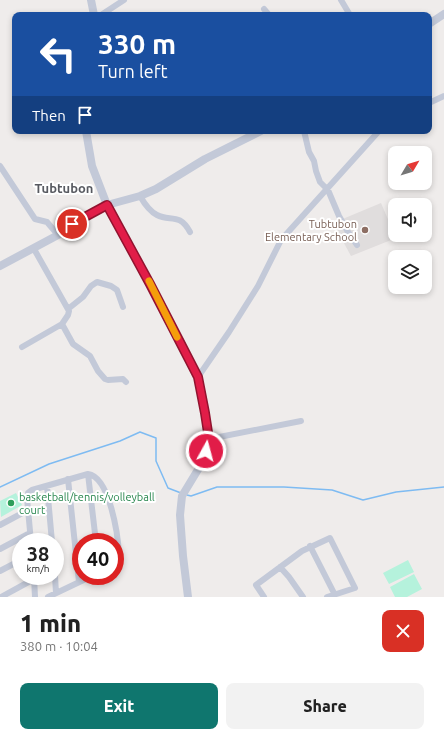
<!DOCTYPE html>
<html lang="en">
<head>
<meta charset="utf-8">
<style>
  body { margin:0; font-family:Ubuntu,sans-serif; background:#f2f2f2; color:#222; height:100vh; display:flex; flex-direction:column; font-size:15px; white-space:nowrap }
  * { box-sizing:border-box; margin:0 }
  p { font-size:13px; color:#767676 }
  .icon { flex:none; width:22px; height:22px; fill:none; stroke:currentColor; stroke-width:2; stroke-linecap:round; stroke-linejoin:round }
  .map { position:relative; height:597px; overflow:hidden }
  .details { display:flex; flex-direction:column; background:#fff; flex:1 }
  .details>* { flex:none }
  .guide { position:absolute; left:12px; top:12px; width:420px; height:122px; border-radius:8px; box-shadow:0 2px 6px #0003; background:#1a4fa0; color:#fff; overflow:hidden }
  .needle { width:26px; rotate:52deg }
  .tools { position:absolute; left:388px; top:146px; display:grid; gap:8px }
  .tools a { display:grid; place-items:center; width:44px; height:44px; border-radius:8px; background:#fff; box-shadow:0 2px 6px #0003; font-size:20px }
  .speed { position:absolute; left:12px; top:533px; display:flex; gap:8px; font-size:20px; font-weight:700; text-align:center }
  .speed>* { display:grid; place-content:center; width:52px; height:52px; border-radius:50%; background:#fff; box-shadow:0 2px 6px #0003; line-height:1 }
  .speed small { font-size:10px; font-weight:400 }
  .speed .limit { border:6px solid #d22; background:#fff; color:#111 }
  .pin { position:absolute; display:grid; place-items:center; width:34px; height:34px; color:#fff; margin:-17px; border:2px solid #fff; border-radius:50%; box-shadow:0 1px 4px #0007 }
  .me { position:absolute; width:44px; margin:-22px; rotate:7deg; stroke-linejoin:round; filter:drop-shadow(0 0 3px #0008) }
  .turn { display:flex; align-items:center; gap:14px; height:84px; padding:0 20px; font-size:18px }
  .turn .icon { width:52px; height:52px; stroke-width:2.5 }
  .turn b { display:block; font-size:28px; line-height:34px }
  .then { display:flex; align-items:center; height:38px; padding:0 20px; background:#0003; gap:8px; font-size:15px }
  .round { display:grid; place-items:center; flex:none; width:42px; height:42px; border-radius:8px; background:#f2f2f2 }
  .headline { display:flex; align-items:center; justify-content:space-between; height:68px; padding:0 20px }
  h1 { font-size:24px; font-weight:800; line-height:30px }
  .button { display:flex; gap:8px; margin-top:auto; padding:8px 20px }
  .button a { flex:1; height:46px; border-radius:8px; background:#0f766e; color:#fff; font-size:16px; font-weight:800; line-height:46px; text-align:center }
  .button a+a { background:#f2f2f2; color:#222 }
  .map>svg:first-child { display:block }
  .education { fill:#e0dddd }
  .park { fill:#b5f2dc }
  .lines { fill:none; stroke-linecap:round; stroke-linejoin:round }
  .stream { stroke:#7ebbf2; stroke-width:1.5 }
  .minor { stroke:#c3c9d8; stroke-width:6 }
  .tertiary { stroke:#c3c9d8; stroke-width:8 }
  .route-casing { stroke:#92132f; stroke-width:10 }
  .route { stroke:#e11d48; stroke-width:7 }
  .slow { stroke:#f59e0b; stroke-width:7 }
  .education-dot { fill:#8d6e63; stroke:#fff; stroke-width:1.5 }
  .leisure-dot { fill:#2e9e5b; stroke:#fff; stroke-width:1.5 }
  .labels { text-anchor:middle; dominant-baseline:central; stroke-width:4; stroke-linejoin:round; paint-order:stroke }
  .education-label { font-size:11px; fill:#785e54; stroke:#fff; text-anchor:end }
  .leisure-label { font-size:11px; fill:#27864d; stroke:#fff; text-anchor:start }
  .quarter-label { font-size:13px; font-weight:bold; fill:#585a61; stroke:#fff }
</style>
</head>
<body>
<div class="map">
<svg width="444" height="597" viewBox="0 0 444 597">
  <rect width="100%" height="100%" fill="#efeceb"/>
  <path class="education" d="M381,203L396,238L351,256L333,223Z"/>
  <path class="park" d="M16,493L22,505L1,517L0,501Z
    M408,560L414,572L389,584L383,573Z
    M414,574L422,589L407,597H395L390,587Z"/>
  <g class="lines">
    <path class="stream" d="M0,487L49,464L120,441L140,432L156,438V461L168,488L181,493
      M187,495L191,496L217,487H284L332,490L363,500L396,492L444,487"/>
    <path class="minor" d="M341,0L350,15
      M264,9L269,15
      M101,15L124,0
      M429,103L444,96
      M304,131L309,152L314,161L316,171L320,182L328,190L339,216L348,232L357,245
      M0,166L35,219L47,222L58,235
      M140,196C144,203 149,211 157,215C170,222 179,212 190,232
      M34,249L69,311L68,315L62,324L73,344L90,356L98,371L105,379L108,380L123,379L126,382
      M68,309L83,297L91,286L97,282L111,286L117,290L123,307
      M22,347L62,324
      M198,377L229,332L258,286L281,240L379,131
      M209,439L301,421
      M88,474L96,542
      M68,479L79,582
      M47,486L52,542
      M0,525L28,510
      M31,542L27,498L28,493L32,490L88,474C110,477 118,536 119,554V557L115,563
      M310,546L335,595
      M0,549L30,533
      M280,567L289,577L303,597
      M0,571L21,560
      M55,576L56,593
      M34,577L35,597
      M1,597L34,579
      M48,597L92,576
      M264,597L256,585L302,551L330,538L355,588L327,597"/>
    <path class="tertiary" d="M91,0L94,15
      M429,24L444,14
      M86,131L92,166L107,205L150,284L198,377L202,395L209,439L202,463L182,496L180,515L183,556L188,597
      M0,266L58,235L83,217L107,205L140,196L156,189L205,159L261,131"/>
  </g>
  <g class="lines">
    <defs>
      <path id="route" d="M72,224L107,205L150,284L198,377L205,413L209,439L206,451"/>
    </defs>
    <use href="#route" class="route-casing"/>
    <use href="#route" class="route"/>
    <path class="slow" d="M149,281L177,337"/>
  </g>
  <circle class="education-dot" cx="365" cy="230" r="4"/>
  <circle class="leisure-dot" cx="11" cy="503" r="4"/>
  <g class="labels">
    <g class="education-label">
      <text x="357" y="224">Tubtubon<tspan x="357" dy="13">Elementary School</tspan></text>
    </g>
    <g class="leisure-label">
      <text x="19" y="497">basketball/tennis/volleyball<tspan x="19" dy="13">court</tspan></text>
    </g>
    <g class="quarter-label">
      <text x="64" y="188">Tubtubon</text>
    </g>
  </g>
</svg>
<div class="tools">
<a><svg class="needle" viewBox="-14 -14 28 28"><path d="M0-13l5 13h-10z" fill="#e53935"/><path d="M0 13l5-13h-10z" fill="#767676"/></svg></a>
<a><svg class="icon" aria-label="sound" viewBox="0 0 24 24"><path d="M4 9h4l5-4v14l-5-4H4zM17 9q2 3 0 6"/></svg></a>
<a><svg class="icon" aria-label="layers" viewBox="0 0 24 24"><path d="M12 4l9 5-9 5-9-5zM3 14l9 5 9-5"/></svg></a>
</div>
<div class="speed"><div>38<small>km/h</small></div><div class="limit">40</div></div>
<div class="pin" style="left:72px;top:224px;background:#d93025"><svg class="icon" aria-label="arrive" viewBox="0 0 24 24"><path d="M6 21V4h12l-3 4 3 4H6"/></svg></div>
<svg class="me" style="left:206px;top:451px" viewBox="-20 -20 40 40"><circle r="17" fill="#e11d48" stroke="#fff" stroke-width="3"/><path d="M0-11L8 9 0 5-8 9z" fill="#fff"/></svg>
<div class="guide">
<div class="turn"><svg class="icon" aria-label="left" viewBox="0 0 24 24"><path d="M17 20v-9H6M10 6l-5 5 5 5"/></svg><div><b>330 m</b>Turn left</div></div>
<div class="then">Then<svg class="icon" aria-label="arrive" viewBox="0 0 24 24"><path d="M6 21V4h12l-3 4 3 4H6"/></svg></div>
</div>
</div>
<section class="details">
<div class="headline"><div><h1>1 min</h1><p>380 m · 10:04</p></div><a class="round" style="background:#d93025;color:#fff"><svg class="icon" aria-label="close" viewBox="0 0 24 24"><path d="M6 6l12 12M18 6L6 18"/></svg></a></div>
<div class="button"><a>Exit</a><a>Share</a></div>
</section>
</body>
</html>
